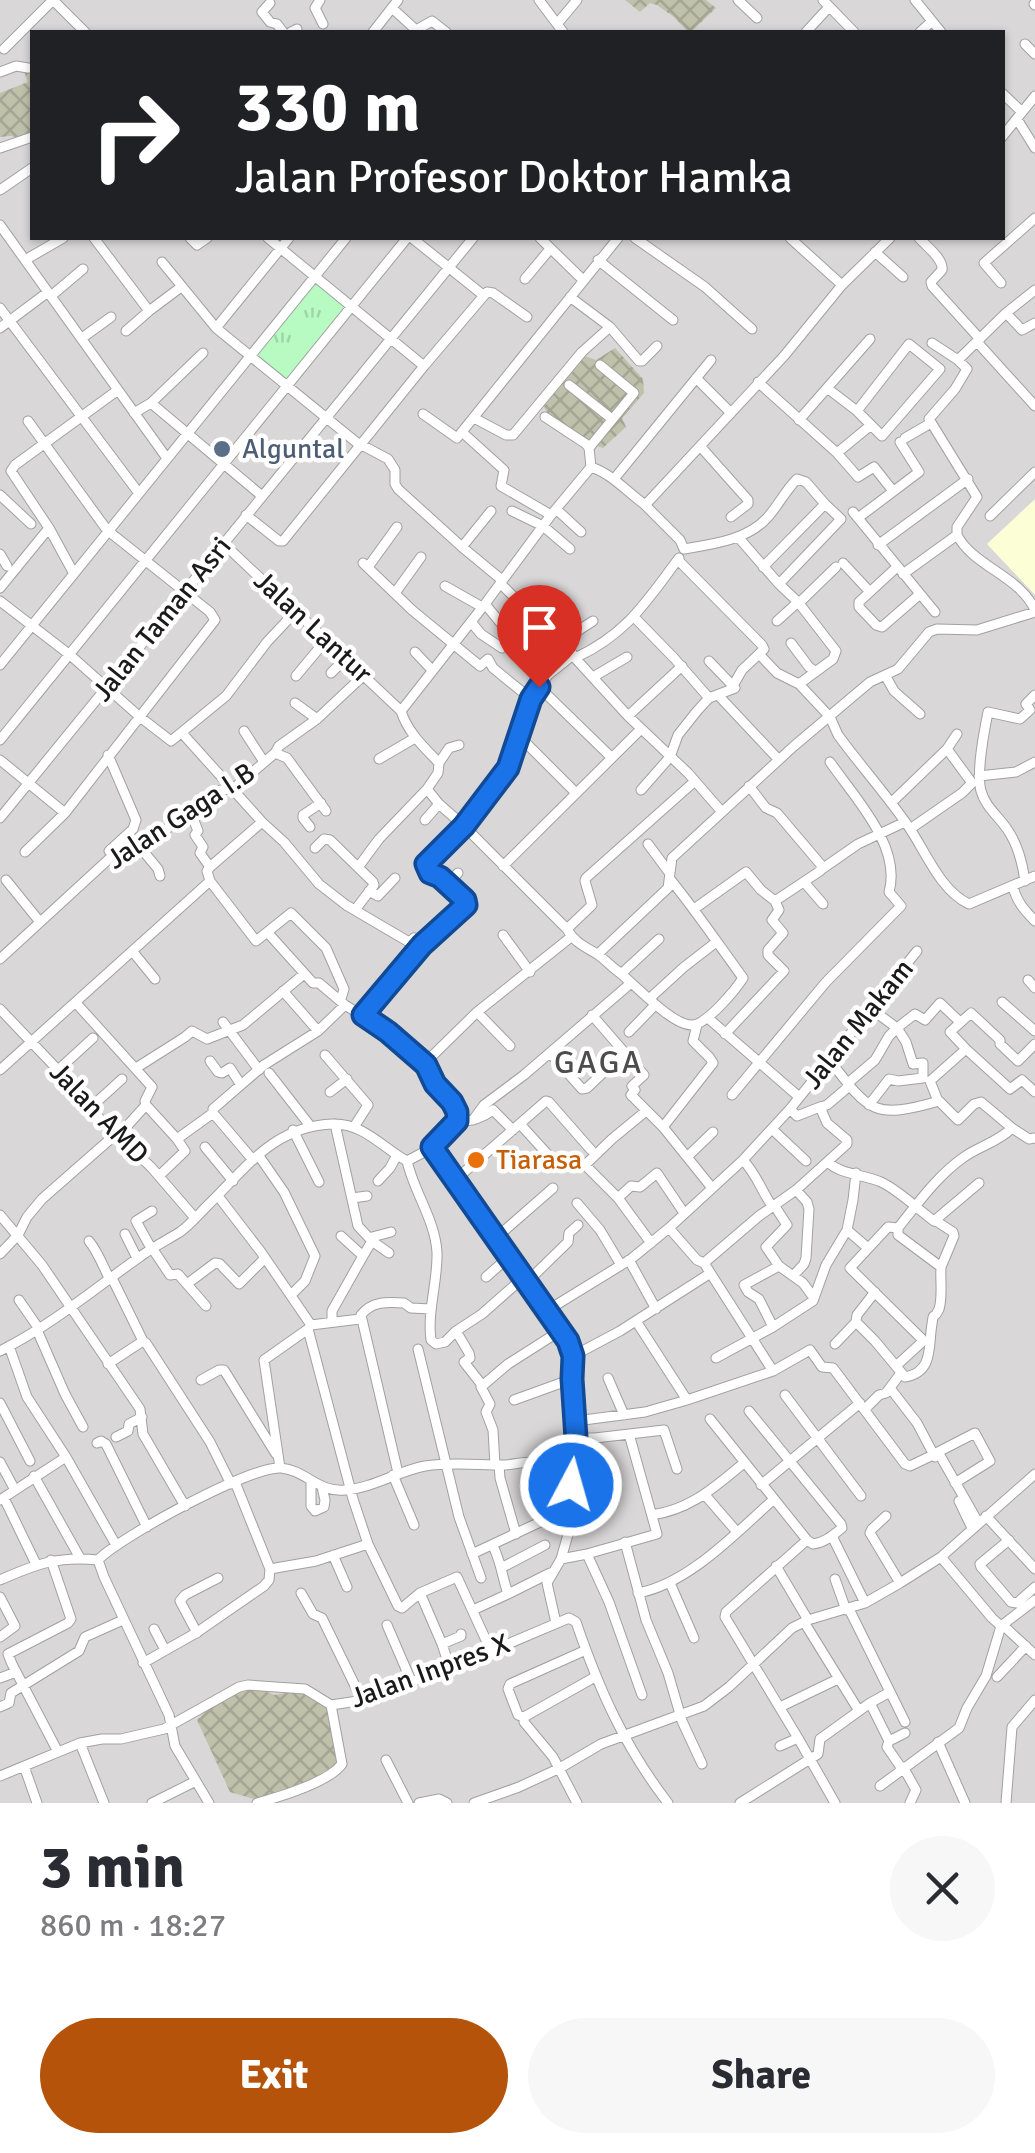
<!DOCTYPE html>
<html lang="en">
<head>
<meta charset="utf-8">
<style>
  body { margin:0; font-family:Signika,sans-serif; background:#f7f7f7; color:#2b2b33; height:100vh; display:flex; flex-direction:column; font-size:38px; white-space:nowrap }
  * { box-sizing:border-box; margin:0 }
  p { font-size:32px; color:#7c7c81 }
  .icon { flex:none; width:55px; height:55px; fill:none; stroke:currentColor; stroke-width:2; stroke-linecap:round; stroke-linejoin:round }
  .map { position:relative; height:1803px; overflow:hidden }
  .side { display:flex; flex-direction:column; background:#fff; flex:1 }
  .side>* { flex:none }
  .hud { position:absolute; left:30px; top:30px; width:975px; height:210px; border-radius:0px; box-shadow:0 2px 8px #0004; background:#202124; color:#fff; overflow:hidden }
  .pin { position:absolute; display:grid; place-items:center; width:85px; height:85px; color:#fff; margin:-102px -42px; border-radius:50% 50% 50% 0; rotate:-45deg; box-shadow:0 0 10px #0007 }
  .pin .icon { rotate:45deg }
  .me { position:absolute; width:110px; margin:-55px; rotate:6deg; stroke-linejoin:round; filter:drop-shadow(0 0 8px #0008) }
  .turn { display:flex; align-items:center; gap:35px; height:210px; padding:0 40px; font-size:45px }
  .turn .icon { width:130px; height:130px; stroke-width:2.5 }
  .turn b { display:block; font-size:70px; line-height:85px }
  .round { display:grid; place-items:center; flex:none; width:105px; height:105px; border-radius:52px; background:#f7f7f7 }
  .headline { display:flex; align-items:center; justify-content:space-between; height:170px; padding:0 40px }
  h1 { font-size:60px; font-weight:700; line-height:75px }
  .primary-button { display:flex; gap:20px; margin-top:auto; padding:20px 40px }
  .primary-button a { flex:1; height:115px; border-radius:60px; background:#b45309; color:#fff; font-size:40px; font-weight:700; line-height:115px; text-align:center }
  .primary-button a+a { background:#f7f7f7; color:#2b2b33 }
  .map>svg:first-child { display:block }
  .residential { fill:#d9d7d7; fill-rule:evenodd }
  .education { fill:#fcffd6 }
  .construction { fill:url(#construction-cross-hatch) }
  .park { fill:url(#park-tufts) }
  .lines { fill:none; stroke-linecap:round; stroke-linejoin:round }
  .minor-casing { stroke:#a1a1a1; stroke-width:11 }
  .minor { stroke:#fff; stroke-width:9 }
  .route-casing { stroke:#114b97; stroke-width:25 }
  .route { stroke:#1a73e8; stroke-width:18 }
  .service-dot { fill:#5c6f8a; stroke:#fff; stroke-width:4 }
  .food-dot { fill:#e8710a; stroke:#fff; stroke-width:4 }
  .labels { text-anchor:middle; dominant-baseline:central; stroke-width:9; stroke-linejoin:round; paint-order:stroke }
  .service-label { font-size:28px; fill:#4e5e75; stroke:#fff; text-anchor:start }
  .street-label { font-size:28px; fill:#1a1a1a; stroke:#fff }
  .food-label { font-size:28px; fill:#c56008; stroke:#fff; text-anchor:start }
  .quarter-label { font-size:32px; letter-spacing:2.5px; fill:#4d4d4d; stroke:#fff }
</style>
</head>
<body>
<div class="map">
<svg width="1035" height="1803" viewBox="0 0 1035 1803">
  <defs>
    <pattern id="construction-cross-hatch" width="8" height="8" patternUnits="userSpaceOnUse" patternTransform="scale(2.5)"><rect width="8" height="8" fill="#c0c1ab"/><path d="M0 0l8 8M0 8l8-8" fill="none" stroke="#a4a593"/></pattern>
    <pattern id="park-tufts" width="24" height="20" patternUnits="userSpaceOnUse" patternTransform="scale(2.5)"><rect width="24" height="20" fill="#b8fbc2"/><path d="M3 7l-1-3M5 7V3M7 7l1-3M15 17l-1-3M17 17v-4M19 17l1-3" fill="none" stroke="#9ed7a6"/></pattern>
  </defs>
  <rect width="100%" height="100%" fill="#ede9df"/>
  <path class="residential" d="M0,0H1035V1803H0ZM32,32H1002V238H32Z"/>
  <path class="education" d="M1035,499V595L987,544Z"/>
  <path class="construction" d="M625,0H706L716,8L691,32H688L674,17L657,5L650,3L640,12Z
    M32,61V133L19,139L11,136L0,137V93L28,82L23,69Z
    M615,348L643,379L644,393L622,418L626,427L603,448L560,433L542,404L582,355L596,360Z
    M256,1687L274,1695L299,1691L322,1702L339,1723L343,1741L339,1768L302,1786L254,1799L230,1792L197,1720L211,1706L227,1695Z"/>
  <path class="park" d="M313,275L354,307L288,385L251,355Z"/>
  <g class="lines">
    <defs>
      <path id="minor" d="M320,0L315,8L323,24
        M539,0L563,32
        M738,0L757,18
        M823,0L854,32
        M915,0L941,32
        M270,3L262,12L270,22L277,24L283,32
        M1034,4L1035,5
        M392,8L416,30L432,21L446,32
        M557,24L577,0
        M291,32L297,29
        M373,32L398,0
        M806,32L829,7
        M920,32L931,22
        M1025,44L1035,54
        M4,49L53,0L85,32
        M0,72L16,66L28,68
        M1002,93L1022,112
        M1017,119L1035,148
        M1002,137L1035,96
        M0,148L32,137
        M0,190L32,168
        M0,225L166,457
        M94,238L149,311L181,287
        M190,238L197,245L207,238
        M268,238L424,366
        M412,238L483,295
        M540,238L582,279
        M635,238L705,287L752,329
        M790,238L842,285
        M919,238C925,245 944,259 942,270C941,271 932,281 931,282L932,286L980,339
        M875,252L903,277
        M25,260L63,238
        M598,260L673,320
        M162,262L216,328L356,442L388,459L395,470V484L398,489L462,547L502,580
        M525,279L550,249
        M1001,283L984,263L1035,218
        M51,296L83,269
        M570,297L610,327L639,361H642L657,346
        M0,308L138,492
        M1006,313L1022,330L1035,323
        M0,328L48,292
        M216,328L289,238
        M126,331L149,311
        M82,338L111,317
        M977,342L1035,406
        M958,360L1006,313L1035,290
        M696,378L731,413
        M758,382L837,453L858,477L874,467L893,491
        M569,385L612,419
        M827,388L857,411L882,436L940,369L909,344L857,411
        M151,403L203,353
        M134,413L151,403L262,496
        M423,414L457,438L618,238
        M545,417L586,444L589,448L591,467
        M474,418L506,435H513L582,352L610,327
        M799,420L870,339
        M462,432L504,470L501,486L551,515
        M905,438L931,423
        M700,446L748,500V504L731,517
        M589,448L634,393L600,365
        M837,453L871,425
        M591,467C612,474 626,491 644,504L648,502L784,356L842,285L890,238
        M614,479L711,360
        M0,495L31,524
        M644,504L680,540L684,549
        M556,509L581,532
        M512,511L543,526L570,549
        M853,512L935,612
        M246,515L279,541H283L424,366L487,292L493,293L527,317
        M990,516L1035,472
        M858,518L919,472L900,442
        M957,535C974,567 1020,576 1035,610
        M738,537L779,584L841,519L825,504L763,567
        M224,544L401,711C408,733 424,747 439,763L438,773L427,789L379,839L359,866
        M878,545L968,479
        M462,547L491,511
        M684,549C713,544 747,540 767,518C778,506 785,491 797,479L806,482L825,504
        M0,554L7,566
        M678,560L762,645L764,649L759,654L777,673L799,684L830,717L838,735C860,765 885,793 906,823C925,849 939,890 969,904L1035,876
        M363,563L412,610L480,666L488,659L493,668L531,699
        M843,563L870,592
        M368,567L397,527
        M897,567L859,602V607L876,625L882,627L920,594
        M73,572L49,528L11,471L15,465L118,390
        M903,574L957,535V527L977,497L929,419L955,389L967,369L958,360L932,343
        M500,583L532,615L559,633L575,658L628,716L688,773L722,812
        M779,584L798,602L836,651L833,659L799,684
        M445,586L482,607
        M0,588L49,528
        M395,593L421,557
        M0,601L70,655L140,717L171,741L226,696L267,642L296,611
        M799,603L836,567
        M485,604L508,632
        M634,617L674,658L709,698
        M777,621L798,602
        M471,622L481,634L502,648
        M565,639L593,621
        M791,643L809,667L815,671
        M415,652L432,670
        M575,658C627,634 646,602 679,558
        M0,665L346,238
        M331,673L346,658
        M885,675L894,691L920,714
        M296,676L326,640
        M593,677L627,657
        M734,684L742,670L759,654
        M539,687L611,757
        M718,695L779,760
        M295,703L317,719
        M401,711L485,604L551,515L591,467
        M628,716L682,666
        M244,731L264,762
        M182,733L262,822L284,842L319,884L346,905L409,942L414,938L423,945
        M520,737L576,793
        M0,740L407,238
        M275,753L287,758L326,811
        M108,755L136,820L133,829L109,851
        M379,759L415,738
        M0,760L65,813
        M439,763L449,748L459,745
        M979,776L1016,772L1035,762
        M749,786L766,808L777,813L822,866L820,871L775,901
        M427,789L439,804L464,826L567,929C574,942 584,946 597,954C603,958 609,964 615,969C633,982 670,1024 691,1025C706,1026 736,989 743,978C719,945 696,911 670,879
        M641,790L670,757L678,735L697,711L709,698L735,688L709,661
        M891,803L947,749L957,734
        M191,813L198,831L195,835L203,847L200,853L210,867
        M0,818L473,238
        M425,820L439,804
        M310,827L303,818V815L321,803
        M910,829L962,793L972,783L947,749
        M648,844L668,871
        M139,846L158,869L160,876
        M315,848L324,839L330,840L373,882L374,885L355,910
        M25,852L65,813L215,620L210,612L107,530L28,421
        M503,866L641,729
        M822,869L858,844L905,822
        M6,880L40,922
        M210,881L256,941L291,913L326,948L344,989L341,999
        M210,881L207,871L210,867L262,822
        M1025,881C1022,862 1018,845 1007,829C998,816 985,806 981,791C976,772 984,732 988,712L1020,719L1030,710L1026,704L1035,695
        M804,882L823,904
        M447,884L458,873
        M1013,886C1016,901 1025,911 1035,921
        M369,891L378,896L395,878
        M694,909L746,872L761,890L775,901
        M567,929L592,905L585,881L586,878L695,781
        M268,933L313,983H319L345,1005L388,1032L426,1065
        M503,935L530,972
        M133,952L155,979
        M598,954L668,888L672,858L794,746L870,682L898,669L929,632L937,629L977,630L1035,612
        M0,959L110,858L119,853L133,850L198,809L221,790L233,789L275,753L279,746L317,719L364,675
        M621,974L659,939
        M1028,980L1035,988
        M283,991L318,1031
        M649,999L684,967L715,943
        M1002,1002L1035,1031
        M76,1003L152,1087L145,1101L146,1105L118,1136
        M870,1008L897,1028L915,1014L925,1020L940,1003L960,1022
        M0,1009L58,1070L100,1119L151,1167L195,1218
        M477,1012L510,1046
        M363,1015L423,945L466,905L465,900L440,877L430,873L426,864L464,826L508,767L531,699L548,675L573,655
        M592,1015L644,1075L632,1086L635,1090L631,1095L663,1127L712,1188
        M708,1018L798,1096
        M223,1022L259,1070
        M629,1032L655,1005
        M725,1034L784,971L768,955V950L783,933L772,920L779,910L775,901
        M966,1049L950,1032L971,1013L1000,1040V1044L1018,1061L1035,1044
        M550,1053L582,1089L587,1088L625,1052
        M325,1055L368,1105L354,1127
        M829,1059C869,1112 873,1120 939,1101L958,1120L974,1104L981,1102L1012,1128C998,1142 980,1146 964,1157C937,1176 918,1203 898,1228
        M210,1061L218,1072L222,1073L230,1068L241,1085
        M136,1068L185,1037L192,1031L207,1039L243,1025L304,974
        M0,1070L210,881
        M58,1070L93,1038
        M269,1073L311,1127
        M330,1092L347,1079
        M732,1095L826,982L901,906L889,892C902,846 854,797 830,762
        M938,1101L930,1081L966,1049L1010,1089L1022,1080L1035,1092
        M146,1105L177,1139L185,1151L159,1176
        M820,1107L827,1105L847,1088L848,1083L875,1060L889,1036L897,1028L906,1042L913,1064L923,1063V1078L898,1081L889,1079L869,1105
        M90,1108L122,1079
        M646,1111L612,1139L585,1165L618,1198L651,1243
        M473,1120L484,1105L524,1075L631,983
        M457,1121C471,1122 482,1118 493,1110L513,1130
        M335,1124L358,1226L372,1241V1237L391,1232
        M520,1124L550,1157
        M663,1127L713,1063L710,1058L693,1041L697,1025
        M1012,1128L1029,1139L1035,1138
        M293,1130L319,1182
        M773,1130L806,1161
        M177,1139L213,1113
        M205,1147L233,1181
        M432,1147L563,1329L573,1356L572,1379L576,1438L571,1461L572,1511L569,1531L561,1559L547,1583L556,1623
        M259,1156L284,1192L315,1256L305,1281L291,1295
        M687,1157L713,1132
        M253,1160L213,1113V1109L264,1065L318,1031L345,1005
        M743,1160C757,1175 761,1190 772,1206
        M407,1161C414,1192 435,1220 437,1252C438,1281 427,1311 431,1340L436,1344L445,1342L456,1331L482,1314L524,1277
        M828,1162C841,1175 863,1174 881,1182C900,1191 916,1208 934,1221L979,1183
        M462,1174L546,1101L549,1102L591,1150
        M378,1181L390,1168L397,1155
        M218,1196L261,1252L311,1325L308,1329L353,1499L368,1544L398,1606L402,1608L420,1593L457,1577L491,1651
        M352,1198L367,1196
        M618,1198L631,1186L640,1187L657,1173L684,1213
        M577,1203L600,1230L621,1265
        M774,1205L787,1225L766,1247L779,1266
        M0,1215L42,1265L140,1409L143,1434L185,1506
        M936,1221L953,1232L954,1236L941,1267
        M669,1228L697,1260L704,1263L773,1371
        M847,1230L868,1248
        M125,1234L137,1258
        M497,1237L553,1188
        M89,1241C98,1252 103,1266 110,1280
        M151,1248L136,1221L152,1211
        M152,1248L170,1275L178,1274L206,1306
        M0,1254L18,1235L27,1217L42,1199L116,1134
        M363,1256L372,1241L389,1253
        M629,1260L656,1309
        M704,1263L759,1216L796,1190L847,1144V1140L827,1123L820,1107L797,1116L790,1109
        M793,1276L804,1264L806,1258L809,1209L807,1202L796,1190
        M486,1277L510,1256
        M112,1278L143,1341L146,1343L210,1442L231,1484
        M527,1282L568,1242L569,1233L578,1225
        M187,1284L215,1263L220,1264L239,1284L265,1258
        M19,1300L39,1329
        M548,1310L631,1259L669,1228L743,1160L790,1109L917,951
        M636,1321L687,1400
        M332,1322V1311L363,1256L341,1236
        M856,1322L875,1341L905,1377C934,1372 928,1346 932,1324C934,1309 933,1322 939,1309C943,1297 940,1279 941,1267L898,1235V1228L888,1227L850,1268L922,1339L921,1343L896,1366
        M311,1325L360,1319
        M773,1327L759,1299L748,1292L744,1285L779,1266L803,1283L814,1298
        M37,1330L65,1394L83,1427
        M456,1331L469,1353L470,1358L464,1362L482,1385
        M835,1344L856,1322L857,1315L875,1292
        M9,1346L27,1397L66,1457L116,1545
        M418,1349L459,1517L481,1578
        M0,1351C52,1325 94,1289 141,1256C153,1247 167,1240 180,1232C190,1225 199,1214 208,1205C247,1167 274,1126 333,1124C363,1123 383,1148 407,1161L430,1149L457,1121C456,1095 425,1085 428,1060L477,1012L571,937
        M573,1356L620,1331L709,1274
        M716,1358L773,1327L813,1301L826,1265L847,1230L853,1200L856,1173
        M108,1364L143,1341
        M608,1378L624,1415
        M201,1380L219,1370H224L276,1454
        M890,1388L917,1423L935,1457
        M785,1395L861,1496
        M514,1400L572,1379
        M0,1403L30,1461
        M865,1409L879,1395L886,1393L901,1373
        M710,1419L807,1540L813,1544C824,1543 833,1535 842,1528L841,1524L749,1411
        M576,1421L645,1412L687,1400L773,1371L810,1350L822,1367L833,1368L905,1464L910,1466L933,1455
        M116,1437L128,1431L129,1424L142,1417
        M576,1438H595L664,1430L677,1469
        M97,1443L101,1441L106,1444L147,1527
        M0,1462L15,1490
        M495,1465L493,1430L486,1412L490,1404L481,1387L508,1364L563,1329
        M499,1465L500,1478L516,1534
        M280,1468L264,1360L308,1329
        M398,1473L361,1315C372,1301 387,1302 404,1303L411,1308L431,1309
        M393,1475L414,1525
        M34,1476L80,1558
        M311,1481V1506L315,1511L324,1507L325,1500L322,1487
        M955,1483L990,1461L975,1433L938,1452L978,1522
        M761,1485L860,1403
        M543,1487L571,1485
        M705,1495L737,1532
        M4,1498L36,1564
        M0,1500L66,1457
        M959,1501L972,1528
        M652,1515C692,1509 714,1487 744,1463
        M886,1516L872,1529L870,1533L900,1583
        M986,1516L1035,1569
        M832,1536L865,1603
        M1009,1540L980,1564L981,1567L1011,1602L1017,1603L1035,1587
        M625,1542L646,1620L668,1673L682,1721L702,1764
        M472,1554L538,1523L572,1511
        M587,1554L609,1602L642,1695
        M333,1555L347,1587
        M941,1557L992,1618L1001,1626L1006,1628L1035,1655
        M561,1559L587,1554L657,1534L629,1434
        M51,1560L71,1619L68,1623L8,1654L12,1664L58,1752
        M776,1566L808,1620
        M501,1568L545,1545
        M270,1569L316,1561L368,1544
        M835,1579L846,1610
        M0,1580C36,1564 58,1556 98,1560
        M670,1583L694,1638
        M301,1593L313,1614L322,1618L362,1700
        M420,1593L442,1644L450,1668
        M638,1593C688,1584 736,1533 773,1500
        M508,1594L550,1573
        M0,1597L15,1626L0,1637
        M849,1609L905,1722
        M473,1610L508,1594C502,1576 501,1562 493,1546
        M804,1622L859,1711
        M387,1625L412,1683
        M1001,1626L1035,1600
        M154,1629L165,1650
        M197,1633L180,1601L185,1595L218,1578
        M442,1644L461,1636V1634
        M143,1663L196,1633L264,1586L269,1580L270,1569L235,1482
        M997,1677L1026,1646
        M0,1678L16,1672
        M870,1703L889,1741L887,1747L900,1766L903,1767L916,1790L910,1803
        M0,1707L9,1703L11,1693L79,1651L85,1637L123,1620
        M780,1707L838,1679
        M524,1717L595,1677
        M798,1738L835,1803
        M889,1741L905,1733
        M938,1742L965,1803
        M80,1743L104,1803
        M780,1746L798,1738L725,1617L726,1612L807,1540
        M386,1760L408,1803
        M24,1766L37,1803
        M0,1776L80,1743L102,1739H121L164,1729L239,1687L248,1685L305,1689L331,1705L358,1701L461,1664L569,1618L576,1622C599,1689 624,1746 668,1803
        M880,1786L959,1728L967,1708L986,1676L1001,1626
        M152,1803L196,1781
        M209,1803L175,1746L169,1715L104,1577L98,1560C120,1537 250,1466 281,1468C305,1470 319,1493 345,1490C373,1488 398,1471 425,1466C449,1462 478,1465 502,1465C512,1465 522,1462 532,1462C545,1460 558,1461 571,1461
        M257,1803C279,1797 329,1782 342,1764L331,1705
        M419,1803L439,1799L447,1803
        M474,1803L519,1787L560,1768L601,1744L704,1706L729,1687L792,1628L808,1620L865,1603L900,1583L941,1557L1035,1474
        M577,1803L553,1757L524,1722V1717L518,1715L508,1689L510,1684L586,1650
        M740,1803L818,1754L820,1739L870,1703L890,1692
        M1006,1803L1012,1727L1035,1700"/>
    </defs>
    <use href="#minor" class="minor-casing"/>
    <use href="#minor" class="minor"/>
  </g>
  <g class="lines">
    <defs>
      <path id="route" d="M539,687L531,699L508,768L464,826L426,864L430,873L440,877L465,900L466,905L422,945L363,1015L388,1032L426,1065L435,1084L452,1102L457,1112V1121L432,1147L568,1341L573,1356L572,1379L576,1438L570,1461L571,1485"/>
    </defs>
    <use href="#route" class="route-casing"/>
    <use href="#route" class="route"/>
  </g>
  <circle class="service-dot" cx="222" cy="449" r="10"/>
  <circle class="food-dot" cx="476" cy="1160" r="10"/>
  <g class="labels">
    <g class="service-label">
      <text x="242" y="449">Alguntal</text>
    </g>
    <g class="street-label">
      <text transform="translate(162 619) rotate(-51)">Jalan Taman Asri</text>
      <text transform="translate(313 627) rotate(43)">Jalan Lantur</text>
      <text transform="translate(181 816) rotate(-33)">Jalan Gaga I.B</text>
      <text transform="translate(858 1024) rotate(-51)">Jalan Makam</text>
      <text transform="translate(99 1113) rotate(46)">Jalan AMD</text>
      <text transform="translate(430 1671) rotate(-20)">Jalan Inpres X</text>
    </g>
    <g class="food-label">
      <text x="496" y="1160">Tiarasa</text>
    </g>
    <g class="quarter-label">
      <text x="599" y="1062">GAGA</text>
    </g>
  </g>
</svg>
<div class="pin" style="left:539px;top:687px;background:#d93025"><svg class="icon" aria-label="arrive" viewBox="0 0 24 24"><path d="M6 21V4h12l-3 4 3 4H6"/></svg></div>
<svg class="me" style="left:571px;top:1485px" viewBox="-20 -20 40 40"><circle r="17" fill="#1a73e8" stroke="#fff" stroke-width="3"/><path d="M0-11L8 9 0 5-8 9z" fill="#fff"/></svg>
<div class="hud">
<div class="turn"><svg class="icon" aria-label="right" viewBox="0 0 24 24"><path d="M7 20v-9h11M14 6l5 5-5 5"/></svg><div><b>330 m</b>Jalan Profesor Doktor Hamka</div></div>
</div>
</div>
<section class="side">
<div class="headline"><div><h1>3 min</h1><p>860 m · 18:27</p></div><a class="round"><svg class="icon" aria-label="close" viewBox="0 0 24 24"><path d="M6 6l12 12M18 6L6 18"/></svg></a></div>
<div class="primary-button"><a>Exit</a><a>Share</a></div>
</section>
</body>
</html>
